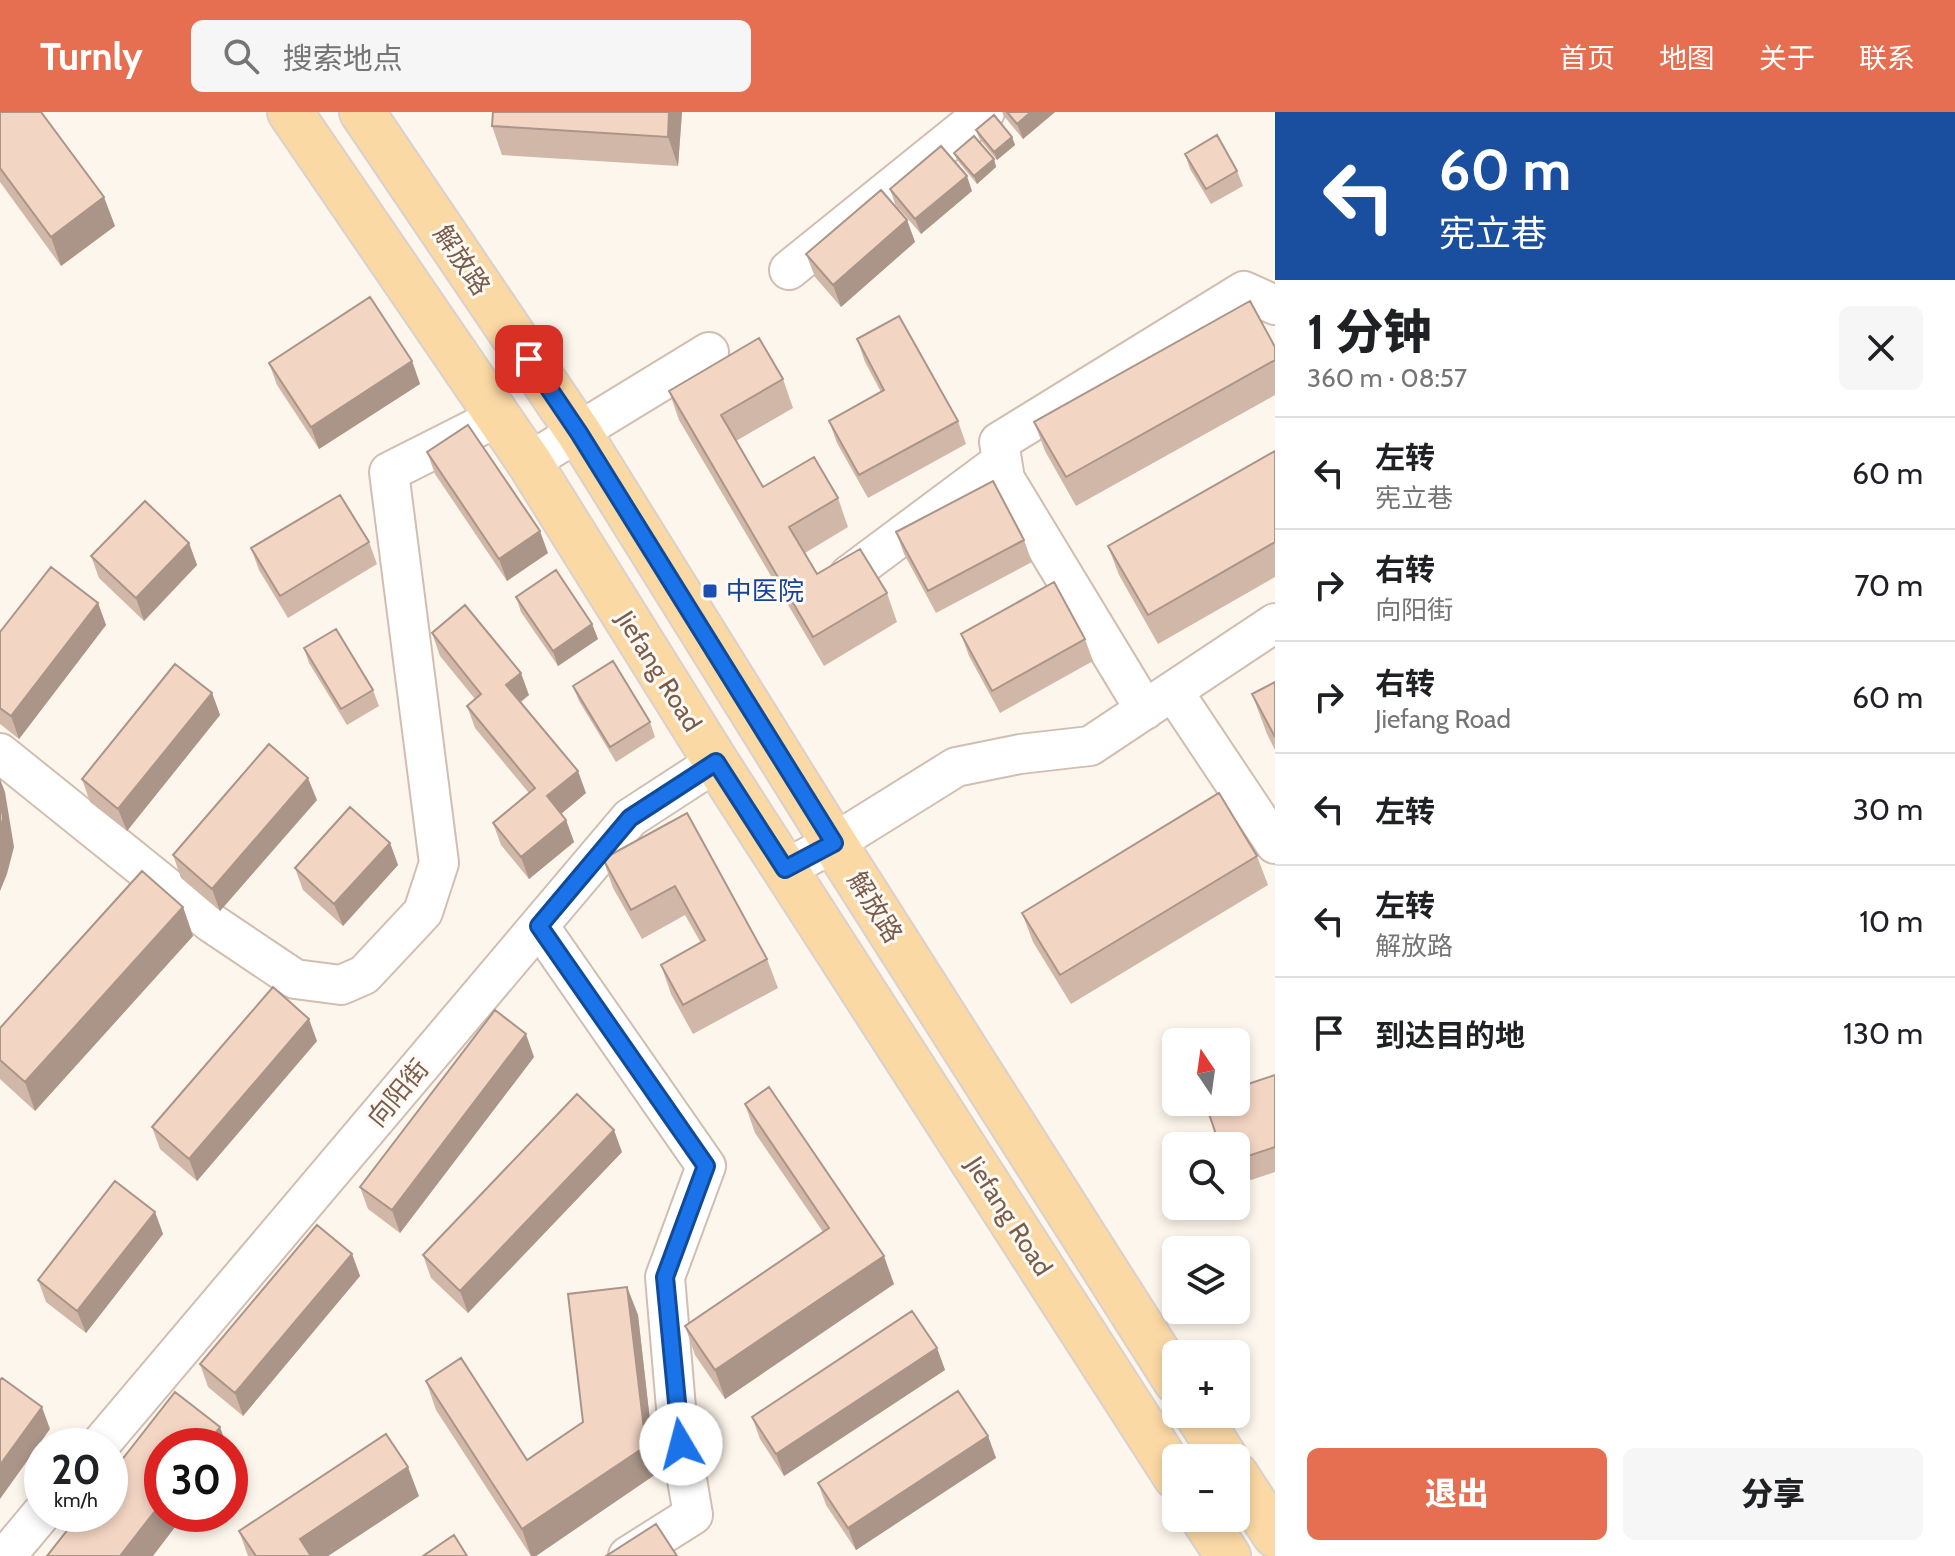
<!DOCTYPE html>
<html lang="zh">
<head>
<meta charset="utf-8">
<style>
  body { margin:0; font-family:Cabin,"Noto Sans SC",sans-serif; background:#f6f6f6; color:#202124; height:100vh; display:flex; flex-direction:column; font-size:30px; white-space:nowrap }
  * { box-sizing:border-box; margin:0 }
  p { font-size:26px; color:#757577 }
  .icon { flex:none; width:44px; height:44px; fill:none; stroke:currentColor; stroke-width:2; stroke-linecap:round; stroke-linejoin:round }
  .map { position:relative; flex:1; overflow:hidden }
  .sheet { display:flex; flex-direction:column; background:#fff; width:680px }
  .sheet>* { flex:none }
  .hud { background:#1a4fa0; color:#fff; overflow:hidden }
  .needle { width:52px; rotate:347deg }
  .fabs { position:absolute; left:1162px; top:916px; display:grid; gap:16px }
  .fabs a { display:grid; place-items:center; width:88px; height:88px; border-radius:12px; background:#fff; box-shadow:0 4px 12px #0003; font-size:40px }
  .speed { position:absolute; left:24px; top:1316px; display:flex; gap:16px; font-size:40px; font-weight:700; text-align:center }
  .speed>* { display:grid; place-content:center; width:104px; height:104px; border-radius:50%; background:#fff; box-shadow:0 4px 12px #0003; line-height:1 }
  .speed small { font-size:20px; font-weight:400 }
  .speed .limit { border:12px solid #d22; background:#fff; color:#111 }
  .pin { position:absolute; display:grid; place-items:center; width:68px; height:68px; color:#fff; margin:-34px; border-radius:16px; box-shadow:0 4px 12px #0006 }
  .me { position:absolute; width:88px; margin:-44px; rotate:352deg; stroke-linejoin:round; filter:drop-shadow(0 0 6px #0008) }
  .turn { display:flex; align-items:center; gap:28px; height:168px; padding:0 32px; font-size:36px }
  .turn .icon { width:104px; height:104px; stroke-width:2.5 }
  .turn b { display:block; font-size:56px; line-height:68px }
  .round { display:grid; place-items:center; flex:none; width:84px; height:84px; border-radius:12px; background:#f6f6f6 }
  .head { display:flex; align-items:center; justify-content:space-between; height:136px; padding:0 32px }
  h1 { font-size:48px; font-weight:800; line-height:60px }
  .button { display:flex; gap:16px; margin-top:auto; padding:16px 32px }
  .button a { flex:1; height:92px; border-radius:12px; background:#e76f51; color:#fff; font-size:32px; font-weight:800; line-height:92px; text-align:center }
  .button a+a { background:#f6f6f6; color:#202124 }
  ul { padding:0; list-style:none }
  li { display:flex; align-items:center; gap:24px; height:112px; padding:0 32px; border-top:2px solid #e0e0e0 }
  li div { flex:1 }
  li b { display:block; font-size:30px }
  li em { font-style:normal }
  header { display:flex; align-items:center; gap:48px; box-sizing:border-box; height:112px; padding:0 40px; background:#e76f51; color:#fff }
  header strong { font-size:38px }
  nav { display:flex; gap:44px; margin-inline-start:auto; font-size:28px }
  .search { width:560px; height:72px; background:#f6f6f6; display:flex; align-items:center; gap:20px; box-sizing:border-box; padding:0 28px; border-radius:12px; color:#757577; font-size:30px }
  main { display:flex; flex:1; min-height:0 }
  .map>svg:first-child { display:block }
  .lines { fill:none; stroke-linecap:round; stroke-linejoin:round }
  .minor-casing { stroke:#d1beb0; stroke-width:42 }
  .major-casing { stroke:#dad1cd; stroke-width:48 }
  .minor { stroke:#fff; stroke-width:38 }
  .major { stroke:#fbd9a5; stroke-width:44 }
  .wall { fill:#d1b7a8 }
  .shaded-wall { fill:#aa9588 }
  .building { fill:#f3d5c3; stroke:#aa9588; stroke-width:2 }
  .route-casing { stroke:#114b97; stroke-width:20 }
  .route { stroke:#1a73e8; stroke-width:14 }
  .transit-dot { fill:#1a4fb4; stroke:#fffaf3; stroke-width:3 }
  .labels { text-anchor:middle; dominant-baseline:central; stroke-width:6; stroke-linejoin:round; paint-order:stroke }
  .street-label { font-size:26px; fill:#7a5c4d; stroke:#fffaf3 }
  .transit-label { font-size:26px; fill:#164399; stroke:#fffaf3; text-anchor:start }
</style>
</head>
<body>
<header>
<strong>Turnly</strong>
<div class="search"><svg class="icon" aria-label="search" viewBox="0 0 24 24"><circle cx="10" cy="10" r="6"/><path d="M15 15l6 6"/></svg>搜索地点</div>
<nav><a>首页</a><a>地图</a><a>关于</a><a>联系</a></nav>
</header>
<main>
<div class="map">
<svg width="1275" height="1444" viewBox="0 0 1275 1444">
  <rect width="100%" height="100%" fill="#fdf6ec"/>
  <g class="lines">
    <defs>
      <path id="minor" d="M789,158L985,0
        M529,350L709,240
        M849,463L1002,349
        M1173,579L1275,732
        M1145,598L1005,367L999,330L1244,179L1275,193
        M0,641L210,810L295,867L341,873L364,863L423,800L439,751L389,360L498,305
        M785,757L834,731L956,655L1020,642L1090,634L1275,511
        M539,814L706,1054L665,1165L677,1308L693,1403L628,1444
        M99,1334L630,706L716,650
        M6,1444L42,1401"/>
      <path id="major" d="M290,0L529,350L716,650L1176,1365
        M362,0L579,321L834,731L1176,1269
        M1197,1302L1225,1346
        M1236,1363L1275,1423
        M1203,1406L1228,1444"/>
    </defs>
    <use href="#minor" class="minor-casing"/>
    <use href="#major" class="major-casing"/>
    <use href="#minor" class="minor"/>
    <use href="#major" class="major"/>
  </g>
  <path class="wall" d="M0,0L115,114L61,154L0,70Z
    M682,0L678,54L502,43L492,14Z
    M1002,0H1055L1023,27L1004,4Z
    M976,18L1012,25L1015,33L997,48L979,26Z
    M954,41L994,47L996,55L977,72L957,48Z
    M1185,42L1237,59L1243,74L1211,92L1190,57Z
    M890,77L972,79L921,122L895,92Z
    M907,108L915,130L841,195L815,165L806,142Z
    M857,227L958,309L966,332L868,386L837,331L829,309L881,280L865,250Z
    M1275,235V283L1076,394L1045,339L1034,310Z
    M412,249L420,272L319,337L277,273L269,251Z
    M783,267L793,296L736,329L763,375L838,386L848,415L805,441L817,462L887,481L897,510L824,554L679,308L669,279Z
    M1275,339V465L1158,532L1119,463L1108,434Z
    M427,340L548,441L507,469L435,362Z
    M896,420L1024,428L1032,450L936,501L904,442Z
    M369,430L377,452L288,506L259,458L251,436Z
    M189,431L197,453L144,509L99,466L91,444Z
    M516,485L592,512L598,527L558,554L521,500Z
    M98,491L106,513L19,627L0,612V520Z
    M432,521L529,583L521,590L586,681L561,702L566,708L574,730L529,767L501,733L493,711L529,681L475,616L467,594L475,587L440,544Z
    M961,522L1085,527L1093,549L1000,601L969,544Z
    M304,536L373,578L379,594L347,613L309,551Z
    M1275,570V638L1267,622L1252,582Z
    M573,574L650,610L655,625L616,650L579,589Z
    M212,581L220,603L127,719L90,690L82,667Z
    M317,688L220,799L181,766L173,743Z
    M687,701L767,847L778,876L693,922L671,882L661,853L701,831L685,803L642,827L613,776L603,747Z
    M390,731L398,753L343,814L303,778L295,756Z
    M1257,744L1268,773L1071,892L1033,830L1022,801Z
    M183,795L193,824L35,999L0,967V916Z
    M317,929L197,1069L160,1037L152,1015Z
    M534,945L400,1121L368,1097L360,1075Z
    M1275,963V1060L1236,1073V1034Z
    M745,992L894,1172L725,1287L695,1243L685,1214L823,1120L755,1021Z
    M622,1040L468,1201L431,1166L423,1143Z
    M155,1100L163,1122L86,1221L46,1190L38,1168Z
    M352,1142L360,1164L243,1304L208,1275L200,1252Z
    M627,1175L638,1203L656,1362L536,1444H531L436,1298L426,1269L527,1348L583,1310Z
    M937,1236L945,1258L784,1364L760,1327L752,1305Z
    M988,1324L996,1346L856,1438L826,1393L818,1371Z
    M419,1384L328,1444H248L239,1419Z"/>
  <path class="shaded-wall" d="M669,0H682L678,54L668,25Z
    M1031,0H1055L1023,27L1017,12Z
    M1012,25L1015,33L997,48L994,40Z
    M994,47L996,55L977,72L974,64Z
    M967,64L972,79L921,122L915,107Z
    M104,85L115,114L61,154L51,125Z
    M907,108L915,130L841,195L833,173Z
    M412,249L420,272L319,337L311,315Z
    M540,419L548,441L507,469L499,447Z
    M189,431L197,453L144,509L136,486Z
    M98,491L106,513L19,627L11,604Z
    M592,512L598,527L558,554L553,539Z
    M521,561L529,583L514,595L506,573Z
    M212,581L220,603L127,719L118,697Z
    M578,659L586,681L555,707L547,684Z
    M308,666L317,688L220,799L212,777Z
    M0,667L5,680L14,735L7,762L0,779Z
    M566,708L574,730L529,767L521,745Z
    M390,731L398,753L343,814L334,792Z
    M183,795L193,824L35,999L25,970Z
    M309,907L317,929L197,1069L189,1047Z
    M526,922L534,945L400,1121L392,1098Z
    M614,1018L622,1040L468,1201L460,1179Z
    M155,1100L163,1122L86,1221L77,1199Z
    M352,1142L360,1164L243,1304L235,1281Z
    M884,1144L894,1172L725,1287L715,1258Z
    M627,1175L638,1203L656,1362L536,1444H531L522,1417L646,1334Z
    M937,1236L945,1258L784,1364L776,1342Z
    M42,1295L50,1317L0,1387V1353Z
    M220,1315L227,1334H205Z
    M988,1324L996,1346L856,1438L848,1416Z
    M408,1355L419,1384L328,1444H306L300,1427Z
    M162,1390V1402H185L153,1444H120Z"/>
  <path class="building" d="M0,0H41L104,85L51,125L0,56Z
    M493,0H669L668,25L492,14Z
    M1007,0H1031L1017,12Z
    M994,3L1012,25L994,40L976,18Z
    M1217,23L1237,59L1206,77L1185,42Z
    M974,24L994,47L974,64L954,41Z
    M941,34L967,64L915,107L890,77Z
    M881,78L907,108L833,173L806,142Z
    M370,185L412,249L311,315L269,251Z
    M1250,189L1275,235V248L1066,365L1034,310Z
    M899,204L958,309L859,363L829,309L884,278L857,227Z
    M759,226L783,267L721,303L763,375L814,345L838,386L789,415L817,462L860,437L887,481L813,525L669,279Z
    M468,313L540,419L499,447L427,340Z
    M1275,339V430L1148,503L1108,434Z
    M993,369L1024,428L928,479L896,420Z
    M340,383L369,430L280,484L251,436Z
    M145,389L189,431L136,486L91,444Z
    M51,455L98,491L11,604L0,596V520Z
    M556,458L592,512L553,539L516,485Z
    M1054,470L1085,527L992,579L961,522Z
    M465,493L521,561L506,573L578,659L547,684L566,708L521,745L493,711L535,676L467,594L481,582L432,521Z
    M336,517L373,578L341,597L304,536Z
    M613,549L650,610L610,635L573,574Z
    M175,552L212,581L118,697L82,667Z
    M1275,570V625L1252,582Z
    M269,632L308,666L212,777L173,743Z
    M1219,681L1257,744L1060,863L1022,801Z
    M0,687L3,706L0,719Z
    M350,695L390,731L334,792L295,756Z
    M687,701L767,847L683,893L661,853L705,828L675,774L631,798L603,747Z
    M142,759L183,795L25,970L0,948V916Z
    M273,875L309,907L189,1047L152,1015Z
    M495,898L526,922L392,1098L360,1075Z
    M1275,963V1035L1236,1048V1034H1220L1205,990H1236V976Z
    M769,975L884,1144L715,1258L685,1214L829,1116L745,992Z
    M577,982L614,1018L460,1179L423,1143Z
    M115,1069L155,1100L77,1199L38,1168Z
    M317,1113L352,1142L235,1281L200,1252Z
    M627,1175L646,1334L522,1417L426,1269L461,1246L527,1348L583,1310L568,1182Z
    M912,1199L937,1236L776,1342L752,1305Z
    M2,1266L42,1295L0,1353V1268Z
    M958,1279L988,1324L848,1416L818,1371Z
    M175,1280L220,1315L205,1334H162V1390L120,1444H47L80,1402H110V1363Z
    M386,1322L408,1355L300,1427L311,1444H256L239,1419Z
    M656,1412L677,1444H606Z
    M454,1423L467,1444H423Z"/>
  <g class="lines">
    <defs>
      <path id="route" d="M529,247L579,321L834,731L785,757L716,650L630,706L539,814L706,1054L665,1165L681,1332"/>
    </defs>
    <use href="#route" class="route-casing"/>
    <use href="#route" class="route"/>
  </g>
  <rect class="transit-dot" x="702" y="471" width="16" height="16" rx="4"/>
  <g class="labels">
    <g class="street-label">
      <text transform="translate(462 148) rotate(56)">解放路</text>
      <text transform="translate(659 559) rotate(58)">Jiefang Road</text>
      <text transform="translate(875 795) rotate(58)">解放路</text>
      <text transform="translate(398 981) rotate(-50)">向阳街</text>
      <text transform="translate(1009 1104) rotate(57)">Jiefang Road</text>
    </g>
    <g class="transit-label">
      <text x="726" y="479">中医院</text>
    </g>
  </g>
</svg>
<div class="fabs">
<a><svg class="needle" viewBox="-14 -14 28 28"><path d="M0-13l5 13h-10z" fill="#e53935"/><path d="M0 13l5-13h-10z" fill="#757577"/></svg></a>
<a><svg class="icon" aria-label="search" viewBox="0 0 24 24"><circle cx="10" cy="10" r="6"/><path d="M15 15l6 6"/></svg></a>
<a><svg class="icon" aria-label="layers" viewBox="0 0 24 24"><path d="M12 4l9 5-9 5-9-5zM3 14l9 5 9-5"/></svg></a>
<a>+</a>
<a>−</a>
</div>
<div class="speed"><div>20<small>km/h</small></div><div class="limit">30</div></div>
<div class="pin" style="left:529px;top:247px;background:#d93025"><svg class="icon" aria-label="arrive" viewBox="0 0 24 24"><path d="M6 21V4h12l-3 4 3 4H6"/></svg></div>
<svg class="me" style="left:681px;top:1332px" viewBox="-20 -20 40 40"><circle r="19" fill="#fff"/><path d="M0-13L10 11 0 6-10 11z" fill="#1a73e8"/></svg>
</div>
<section class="sheet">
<div class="hud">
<div class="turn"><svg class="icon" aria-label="left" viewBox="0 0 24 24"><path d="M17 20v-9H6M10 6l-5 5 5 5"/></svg><div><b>60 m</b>宪立巷</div></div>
</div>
<div class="head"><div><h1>1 分钟</h1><p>360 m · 08:57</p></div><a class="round"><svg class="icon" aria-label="close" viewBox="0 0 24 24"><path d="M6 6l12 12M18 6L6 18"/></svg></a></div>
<ul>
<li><svg class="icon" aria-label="left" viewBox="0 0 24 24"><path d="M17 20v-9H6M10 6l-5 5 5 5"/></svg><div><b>左转</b><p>宪立巷</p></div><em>60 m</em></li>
<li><svg class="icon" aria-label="right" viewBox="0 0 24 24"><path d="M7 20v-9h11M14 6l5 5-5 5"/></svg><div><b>右转</b><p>向阳街</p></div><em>70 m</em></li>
<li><svg class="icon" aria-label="right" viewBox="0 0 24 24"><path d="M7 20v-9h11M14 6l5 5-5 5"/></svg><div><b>右转</b><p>Jiefang Road</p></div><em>60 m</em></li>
<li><svg class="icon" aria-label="left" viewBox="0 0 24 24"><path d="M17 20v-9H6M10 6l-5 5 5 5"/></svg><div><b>左转</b></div><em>30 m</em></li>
<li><svg class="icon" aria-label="left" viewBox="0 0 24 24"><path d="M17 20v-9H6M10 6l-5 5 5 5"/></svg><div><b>左转</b><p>解放路</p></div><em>10 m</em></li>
<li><svg class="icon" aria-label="arrive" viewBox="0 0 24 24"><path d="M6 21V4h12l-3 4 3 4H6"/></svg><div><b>到达目的地</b></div><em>130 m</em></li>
</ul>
<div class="button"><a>退出</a><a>分享</a></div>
</section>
</main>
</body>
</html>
